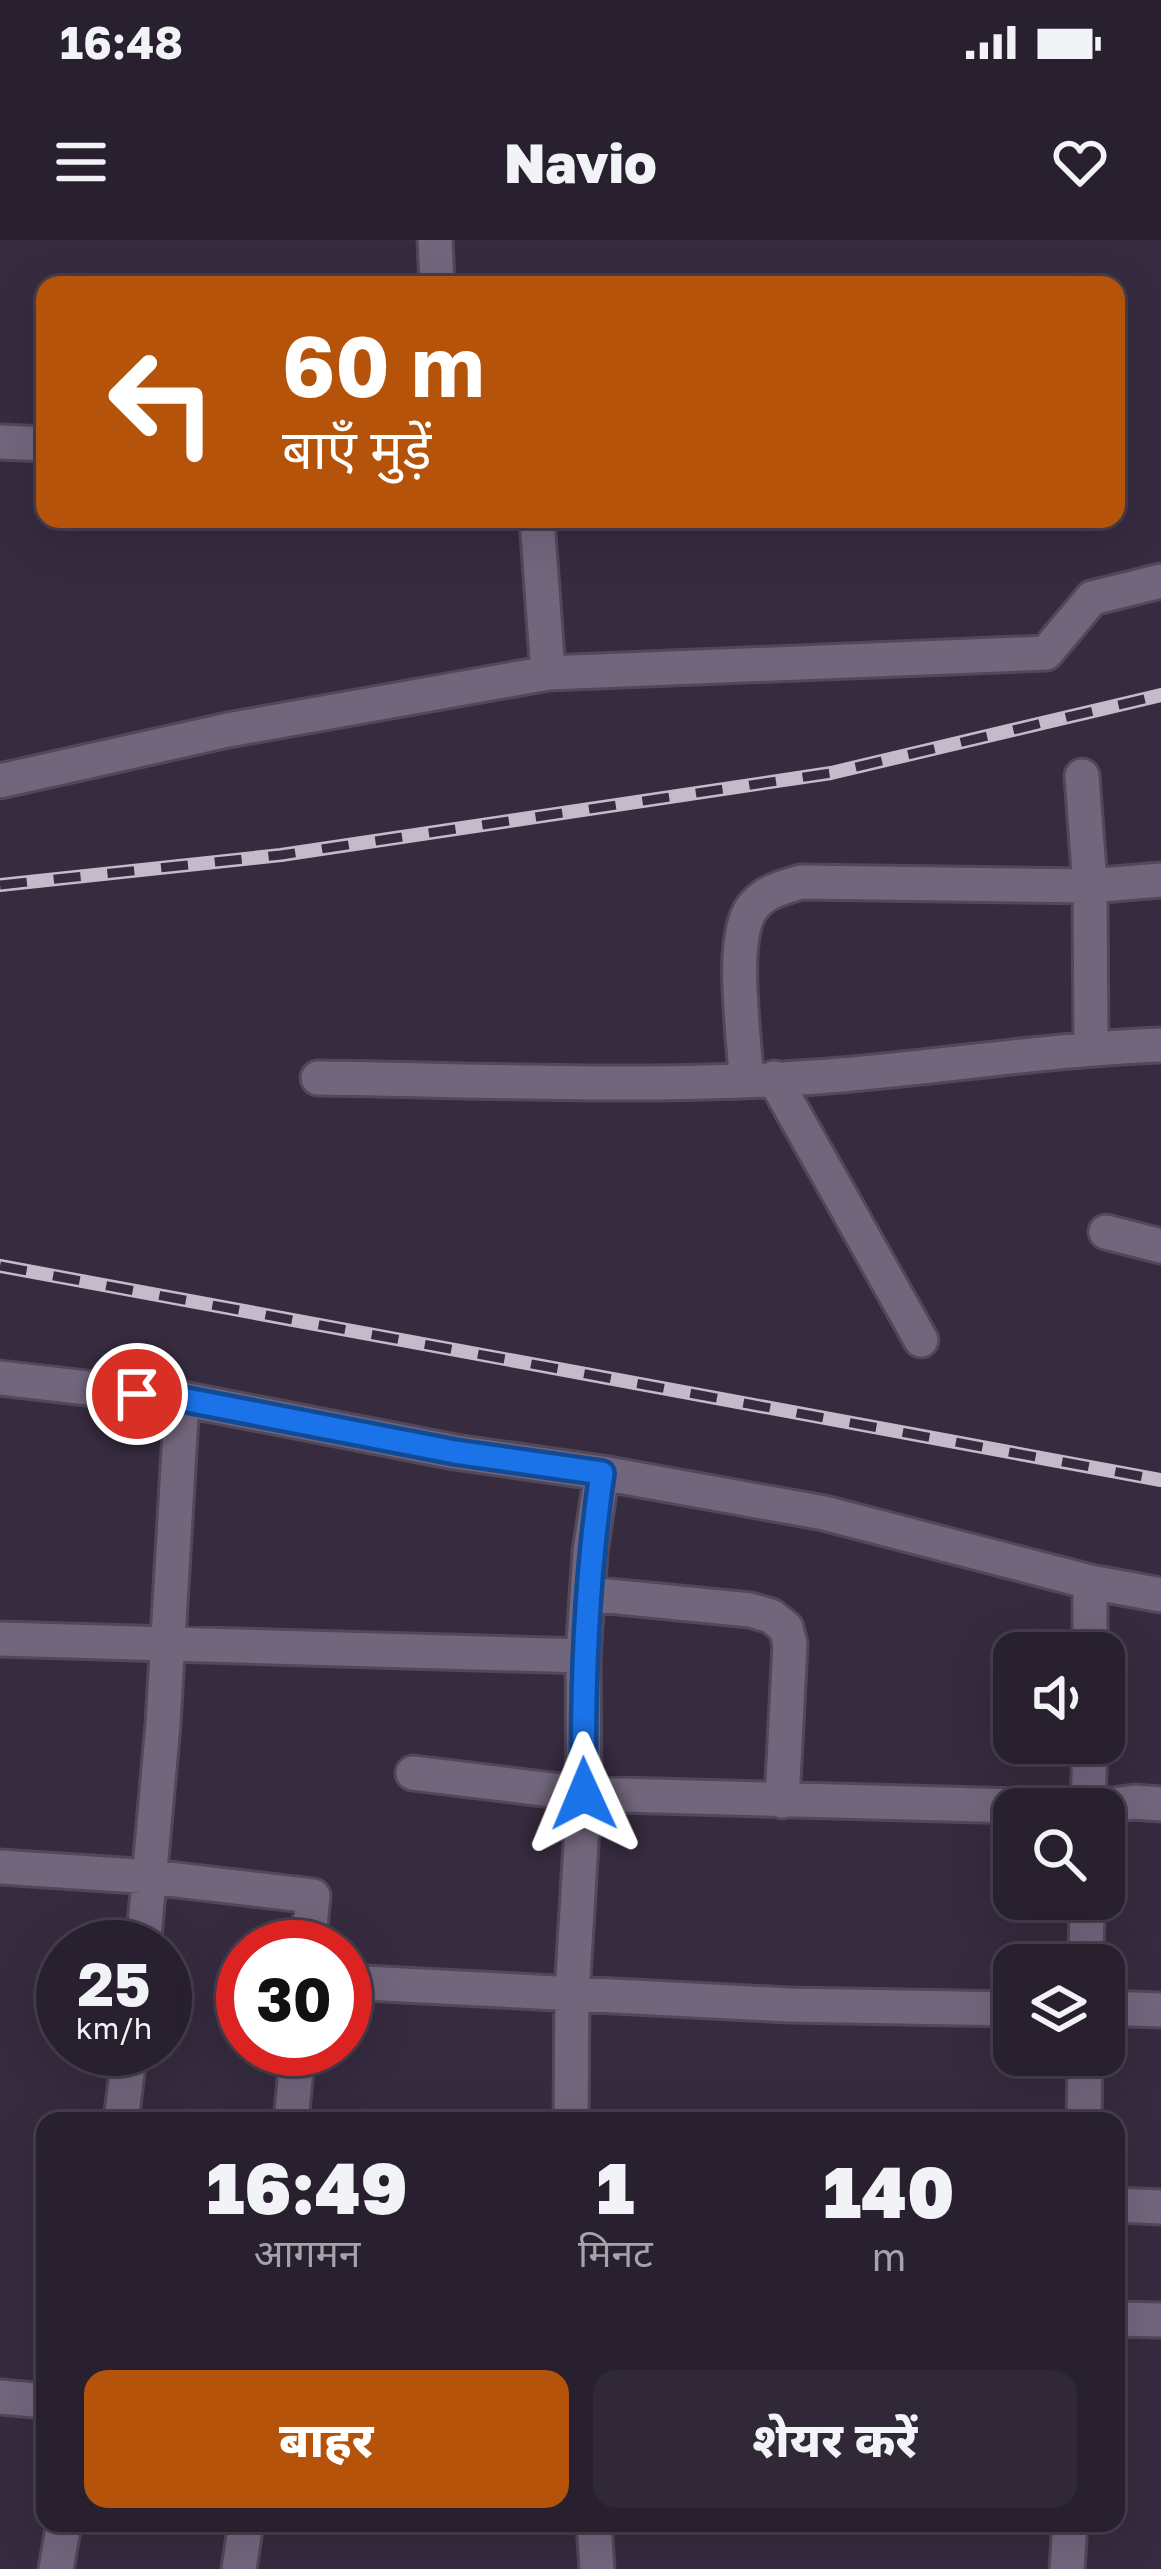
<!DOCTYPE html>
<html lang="hi">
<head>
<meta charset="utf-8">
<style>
  body { margin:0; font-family:"Golos Text","Noto Sans Devanagari",sans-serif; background:#302837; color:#f1f3f6; height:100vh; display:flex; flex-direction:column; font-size:45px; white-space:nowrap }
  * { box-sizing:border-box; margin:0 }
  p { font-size:39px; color:#a5a3aa }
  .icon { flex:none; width:66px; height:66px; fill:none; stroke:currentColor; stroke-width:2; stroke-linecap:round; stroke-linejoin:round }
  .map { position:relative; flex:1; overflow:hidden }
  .details { position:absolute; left:36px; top:1872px; width:1089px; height:420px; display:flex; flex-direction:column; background:#28202f; border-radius:24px; box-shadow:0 12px 48px #0002,0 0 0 3px #443e4b }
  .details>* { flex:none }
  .guide { position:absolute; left:36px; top:36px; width:1089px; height:252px; border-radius:24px; box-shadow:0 12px 48px #0002,0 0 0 3px #443e4b; background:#b45309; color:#fff; overflow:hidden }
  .buttons { position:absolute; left:993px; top:1392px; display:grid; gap:24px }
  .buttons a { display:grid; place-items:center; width:132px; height:132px; border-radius:24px; background:#28202f; box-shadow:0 12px 48px #0002,0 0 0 3px #443e4b; font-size:60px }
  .speed { position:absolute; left:36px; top:1680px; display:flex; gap:24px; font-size:60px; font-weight:700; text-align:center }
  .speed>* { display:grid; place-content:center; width:156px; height:156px; border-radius:50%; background:#28202f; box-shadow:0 12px 48px #0002,0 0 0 3px #443e4b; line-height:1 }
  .speed small { font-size:30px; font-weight:400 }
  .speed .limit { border:18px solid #d22; background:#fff; color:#111 }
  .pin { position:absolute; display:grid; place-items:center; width:102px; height:102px; color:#fff; margin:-51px; border:6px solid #fff; border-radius:50%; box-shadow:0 3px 12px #0007 }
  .me { position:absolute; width:132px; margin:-66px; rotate:359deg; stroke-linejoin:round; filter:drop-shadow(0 0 9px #0008) }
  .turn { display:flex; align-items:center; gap:42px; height:252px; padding:0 48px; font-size:54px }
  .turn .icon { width:156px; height:156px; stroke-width:2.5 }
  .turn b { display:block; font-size:84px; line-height:102px }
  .eta { display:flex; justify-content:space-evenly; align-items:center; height:204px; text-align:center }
  .eta b { font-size:72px; font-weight:800; line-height:84px }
  .primary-button { display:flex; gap:24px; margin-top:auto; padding:24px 48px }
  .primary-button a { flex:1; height:138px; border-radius:24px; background:#b45309; color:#fff; font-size:48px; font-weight:800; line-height:138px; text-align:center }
  .primary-button a+a { background:#302837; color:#f1f3f6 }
  .status { display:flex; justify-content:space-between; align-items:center; height:84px; padding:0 60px; background:#28202f; direction:ltr }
  .status svg { height:33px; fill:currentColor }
  header { display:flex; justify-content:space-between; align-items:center; height:156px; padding:0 48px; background:#28202f; font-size:54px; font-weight:800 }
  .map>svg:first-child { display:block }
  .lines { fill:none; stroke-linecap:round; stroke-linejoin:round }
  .minor-casing { stroke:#514859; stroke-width:39 }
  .minor { stroke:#72667d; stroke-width:33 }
  .rail-casing { stroke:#c3bbc9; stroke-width:14 }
  .rail { stroke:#362b3f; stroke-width:9; stroke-dasharray:27; stroke-linecap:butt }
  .route-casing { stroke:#114b97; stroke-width:30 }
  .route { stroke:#1a73e8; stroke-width:21 }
</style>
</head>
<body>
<div class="status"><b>16:48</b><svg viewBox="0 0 49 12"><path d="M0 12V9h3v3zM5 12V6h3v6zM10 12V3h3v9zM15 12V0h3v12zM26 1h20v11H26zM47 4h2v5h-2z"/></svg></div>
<header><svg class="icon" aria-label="menu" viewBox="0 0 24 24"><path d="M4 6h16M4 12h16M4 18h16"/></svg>Navio<svg class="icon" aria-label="heart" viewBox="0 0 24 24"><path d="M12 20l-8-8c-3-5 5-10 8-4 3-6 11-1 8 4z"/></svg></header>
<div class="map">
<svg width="1161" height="2329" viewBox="0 0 1161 2329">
  <rect width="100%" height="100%" fill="#362b3f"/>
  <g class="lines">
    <defs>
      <path id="minor" d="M435,0L437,45
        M0,202L45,204
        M537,279L548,433
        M1082,536L1090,646L1091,807
        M0,541L228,490L548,433L1046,413L1092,358L1161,341
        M318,838C492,840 668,850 841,835C948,826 1053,809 1161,805
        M774,838L921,1100
        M746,839C745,799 729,699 752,668C765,651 781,648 801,642L1090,646L1161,640
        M1106,992L1161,1006
        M0,1138L182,1159L455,1212L602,1233L824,1273L1090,1342L1161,1355
        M588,1354L750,1370L771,1376L786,1388L790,1404L782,1561
        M0,1399L583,1416
        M1090,1413V1342
        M413,1533L584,1554L1088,1568L1135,1562L1161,1564
        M1088,1569L1090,1503
        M0,1627L152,1637L313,1656L308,1707
        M143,1707L163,1484L182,1159
        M1086,1725L1087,1659
        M345,1742L789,1765L1014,1769
        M1104,1768L1161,1770
        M121,1881L130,1809
        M291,1881L298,1809
        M571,1881L572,1753L584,1554L583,1416L590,1312L602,1233
        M1084,1881L1085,1815
        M1116,1965L1161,1967
        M1116,2079L1161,2080
        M0,2157L45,2161
        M594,2283L597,2329
        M56,2329L64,2283
        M239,2329L246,2283
        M1067,2329L1070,2283"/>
    </defs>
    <use href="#minor" class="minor-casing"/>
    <use href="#minor" class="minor"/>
    <defs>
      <path id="rail" d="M0,645L281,615L831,533L1161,455
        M0,1026L1161,1240"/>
    </defs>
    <use href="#rail" class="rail-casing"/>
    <use href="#rail" class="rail"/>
  </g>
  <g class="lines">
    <defs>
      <path id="route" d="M137,1154L182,1159L455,1212L602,1233C586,1341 582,1446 584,1554"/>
    </defs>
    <use href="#route" class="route-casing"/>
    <use href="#route" class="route"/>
  </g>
</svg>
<div class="buttons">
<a><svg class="icon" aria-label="sound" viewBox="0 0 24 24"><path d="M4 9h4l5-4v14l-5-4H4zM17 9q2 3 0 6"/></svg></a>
<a><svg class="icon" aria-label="search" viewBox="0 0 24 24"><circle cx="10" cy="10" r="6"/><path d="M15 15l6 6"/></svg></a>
<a><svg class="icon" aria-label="layers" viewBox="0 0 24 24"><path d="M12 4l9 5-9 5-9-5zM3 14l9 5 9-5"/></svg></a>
</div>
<div class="speed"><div>25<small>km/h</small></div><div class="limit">30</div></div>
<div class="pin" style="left:137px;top:1154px;background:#d93025"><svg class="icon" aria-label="arrive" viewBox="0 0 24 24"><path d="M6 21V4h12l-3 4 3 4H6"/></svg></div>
<svg class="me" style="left:584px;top:1554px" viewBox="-20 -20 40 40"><path d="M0-17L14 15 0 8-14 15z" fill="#1a73e8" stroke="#fff" stroke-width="4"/></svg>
<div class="guide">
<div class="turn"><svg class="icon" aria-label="left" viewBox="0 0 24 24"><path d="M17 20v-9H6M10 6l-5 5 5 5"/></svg><div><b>60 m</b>बाएँ मुड़ें</div></div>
</div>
<section class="details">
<div class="eta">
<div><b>16:49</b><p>आगमन</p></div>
<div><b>1</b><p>मिनट</p></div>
<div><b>140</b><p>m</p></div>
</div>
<div class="primary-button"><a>बाहर</a><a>शेयर करें</a></div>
</section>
</div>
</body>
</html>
